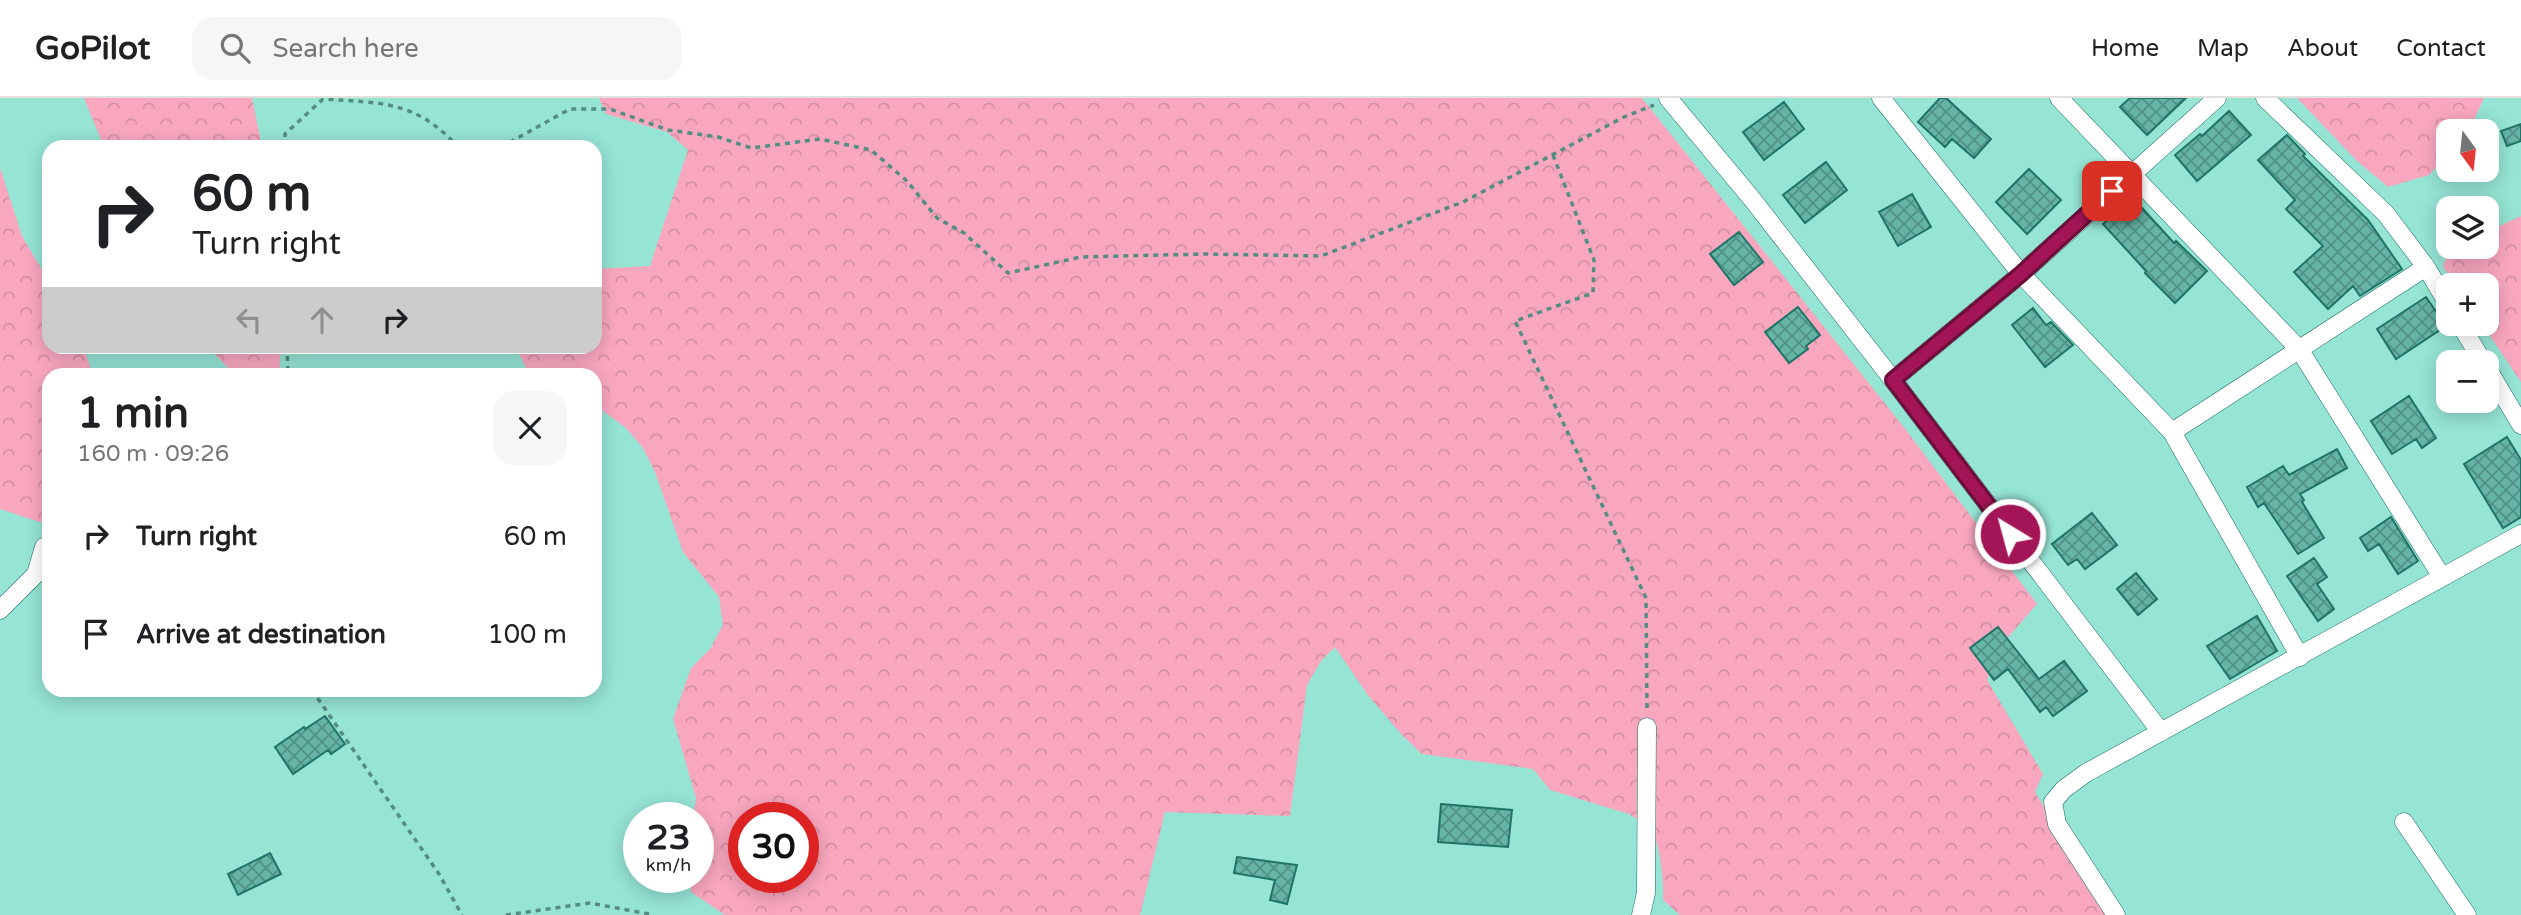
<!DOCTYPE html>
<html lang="en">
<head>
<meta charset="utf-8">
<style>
  body { margin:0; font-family:"Varela Round",sans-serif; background:#f6f6f6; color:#202124; height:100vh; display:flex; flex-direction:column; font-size:26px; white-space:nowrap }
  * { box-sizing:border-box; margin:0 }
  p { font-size:23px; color:#757577 }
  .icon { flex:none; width:38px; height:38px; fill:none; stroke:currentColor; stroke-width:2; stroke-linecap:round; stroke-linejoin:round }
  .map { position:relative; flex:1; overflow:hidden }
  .details { position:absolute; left:42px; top:270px; width:560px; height:329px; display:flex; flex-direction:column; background:#fff; border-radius:21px; box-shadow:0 4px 18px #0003 }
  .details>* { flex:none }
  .guide { position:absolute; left:42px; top:42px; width:560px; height:214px; border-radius:21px; box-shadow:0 4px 18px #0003; background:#fff; color:#202124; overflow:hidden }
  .needle { width:46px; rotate:165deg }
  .tools { position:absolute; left:2436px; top:21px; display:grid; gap:14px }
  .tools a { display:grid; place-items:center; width:63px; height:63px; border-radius:14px; background:#fff; box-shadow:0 4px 18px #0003; font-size:35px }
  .speed { position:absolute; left:623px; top:704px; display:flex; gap:14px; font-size:35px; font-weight:700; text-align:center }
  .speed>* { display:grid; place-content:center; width:91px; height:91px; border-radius:50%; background:#fff; box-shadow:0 4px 18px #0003; line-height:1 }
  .speed small { font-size:18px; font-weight:400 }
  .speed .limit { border:10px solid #d22; background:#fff; color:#111 }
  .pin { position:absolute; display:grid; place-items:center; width:60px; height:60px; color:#fff; margin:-30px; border-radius:14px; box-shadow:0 4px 10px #0006 }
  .me { position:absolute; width:77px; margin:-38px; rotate:323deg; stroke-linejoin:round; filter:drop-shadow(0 0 5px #0008) }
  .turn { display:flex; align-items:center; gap:24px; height:147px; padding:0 35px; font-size:32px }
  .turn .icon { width:91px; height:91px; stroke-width:2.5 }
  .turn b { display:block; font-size:49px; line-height:60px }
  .lanes { display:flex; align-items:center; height:66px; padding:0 35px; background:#0003; justify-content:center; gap:35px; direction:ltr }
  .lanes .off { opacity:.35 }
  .round { display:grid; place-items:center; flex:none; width:74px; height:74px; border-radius:21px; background:#f6f6f6 }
  .head { display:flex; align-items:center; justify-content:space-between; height:119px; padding:0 35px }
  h1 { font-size:42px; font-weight:700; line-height:52px }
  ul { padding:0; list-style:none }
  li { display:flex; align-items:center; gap:21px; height:98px; padding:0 35px }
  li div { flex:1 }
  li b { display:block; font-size:26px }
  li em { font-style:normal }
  header { display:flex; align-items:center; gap:42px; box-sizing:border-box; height:98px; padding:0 35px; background:#fff; border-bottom:2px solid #e0e0e0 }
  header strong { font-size:33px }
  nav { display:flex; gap:38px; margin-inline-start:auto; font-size:24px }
  .search { width:490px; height:63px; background:#f6f6f6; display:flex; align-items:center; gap:18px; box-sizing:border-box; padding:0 24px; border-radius:21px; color:#757577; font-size:26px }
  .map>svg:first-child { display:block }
  .forest { fill:url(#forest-crowns); fill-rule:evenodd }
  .building { fill:url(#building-cross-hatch); stroke:#1f7467; stroke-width:2 }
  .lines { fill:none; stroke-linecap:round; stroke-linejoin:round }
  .street-casing { stroke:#136d60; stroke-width:19 }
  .path { stroke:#548d82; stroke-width:3.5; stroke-dasharray:5 5; stroke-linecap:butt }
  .street { stroke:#fff; stroke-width:18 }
  .route-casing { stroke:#6b0e39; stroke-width:18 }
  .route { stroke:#a41557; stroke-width:12 }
</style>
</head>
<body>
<header>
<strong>GoPilot</strong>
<div class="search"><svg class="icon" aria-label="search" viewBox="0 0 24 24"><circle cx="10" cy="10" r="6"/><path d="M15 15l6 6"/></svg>Search here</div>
<nav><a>Home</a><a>Map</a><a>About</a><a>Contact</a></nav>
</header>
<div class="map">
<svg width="2521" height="817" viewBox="0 0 2521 817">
  <defs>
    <pattern id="forest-crowns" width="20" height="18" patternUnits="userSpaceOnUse" patternTransform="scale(1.75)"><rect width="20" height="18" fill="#f9a7bf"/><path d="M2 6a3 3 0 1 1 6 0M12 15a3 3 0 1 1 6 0" fill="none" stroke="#d48fa3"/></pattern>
    <pattern id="building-cross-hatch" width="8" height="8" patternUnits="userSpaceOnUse" patternTransform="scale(1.75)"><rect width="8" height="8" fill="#65b4a6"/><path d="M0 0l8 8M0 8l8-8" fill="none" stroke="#519286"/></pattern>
  </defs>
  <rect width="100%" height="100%" fill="#95e4d4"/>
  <path class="forest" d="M84,0H252L262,49H104Z
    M599,0H1642L1906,332L2037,506L1995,554L1987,582L2043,676L2035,694L2110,817H1680L1663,802C1664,777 1660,755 1653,731L1629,716L1550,692L1533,671L1422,656L1402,637L1367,596L1335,549L1321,563L1307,587L1290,718L1165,714L1140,817H725L691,794V779H698V719H693L696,700L673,621L691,570L710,551L723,527L719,499L683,454L655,374L643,350L626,330L595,307V276H529L516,249L595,248V171L650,168L688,52L667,34L606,16ZM744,719H803V779H744Z
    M2297,0H2484L2469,33H2448V57L2429,77L2388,89L2357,63Z
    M0,70L22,138L49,184V248L83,249L93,276H49V427L0,411Z
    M2521,118V284L2482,226H2487V187H2456L2443,169L2450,149H2487V134Z
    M208,249H281L279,276H234Z"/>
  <path class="building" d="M1940,0H1946L1991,41L1974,60L1952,41L1945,49L1918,24Z
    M2130,0H2186L2147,37L2120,9Z
    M1784,4L1804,31L1764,62L1743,34Z
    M2229,13L2251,37L2197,83L2175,57L2200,36L2202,38Z
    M2521,26V43L2507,48L2501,33Z
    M2287,37L2305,56L2303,58L2368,122L2402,171L2360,198L2353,188L2328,211L2294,174L2323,148L2286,111L2295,102L2258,62Z
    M1826,64L1847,92L1805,125L1783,97Z
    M2029,71L2061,102L2027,136L1996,104Z
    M1912,96L1931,129L1898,148L1879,114Z
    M2132,99L2174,145L2176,143L2207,173L2175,205L2145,175L2146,173L2103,126Z
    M1739,134L1763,164L1734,187L1710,156Z
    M2426,199L2446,228L2396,261L2377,231Z
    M1798,209L1820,237L1806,248L1808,251L1789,265L1765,234Z
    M2033,210L2046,227L2051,224L2073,247L2045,269L2012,227Z
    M2409,298L2436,340L2422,350L2416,341L2392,356L2371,323Z
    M2507,339L2521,362V419L2503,430L2464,366Z
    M2337,351L2347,370L2300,396L2304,402L2302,404L2324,440L2298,456L2264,405L2258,409L2247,389L2283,368L2289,377Z
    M2092,415L2117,447L2085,471L2077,461L2068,467L2052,446Z
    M2391,419L2418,463L2398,476L2379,446L2368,453L2360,440Z
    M2314,460L2327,479L2317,486L2334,511L2318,523L2287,478Z
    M2136,475L2157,501L2138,517L2117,491Z
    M2257,518L2277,553L2230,581L2207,548Z
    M1998,529L2039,581L2064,563L2087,593L2053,618L2046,609L2040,614L2008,571L1994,582L1970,550Z
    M325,618L345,646L331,656L328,652L293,676L275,649L304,629L305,631Z
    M1441,706L1512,712L1508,749L1438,744Z
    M270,755L281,776L238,797L228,776Z
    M1237,759L1297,767L1287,806L1270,802L1275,782L1234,775Z"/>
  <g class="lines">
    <defs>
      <path id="street" d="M1668,0L1752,101L1893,282L2161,634
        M1881,0L2021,176L2172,334L2300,559
        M2059,0L2299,251L2442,479
        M2265,0L2386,116L2426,169L2448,206
        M2460,226L2483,264
        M2487,270L2521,327
        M1893,282L2021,176L2217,0
        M2172,334L2426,169
        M0,512L36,476L44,449
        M2404,724L2467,817
        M1641,817L1646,795L1647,629
        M2116,817L2057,726L2053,704L2064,691L2086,675L2521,436"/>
    </defs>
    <use href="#street" class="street-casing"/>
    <path class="path" d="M285,49V36L323,1C380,5 416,2 458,49
      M501,49L570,11H610L668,32L718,39L751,50L820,41L871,52L907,83L937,120L964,135L1008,175L1081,159L1204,156L1321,158L1463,104L1624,19L1654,7
      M1553,57L1594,162L1593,195L1515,223L1646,500L1647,613
      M287,248L288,276
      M312,592L439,776L462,817
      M506,817L590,805L654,817"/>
    <use href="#street" class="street"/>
  </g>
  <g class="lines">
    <defs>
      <path id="route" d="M2010,436L1893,282L2021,176L2112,93"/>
    </defs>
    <use href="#route" class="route-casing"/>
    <use href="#route" class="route"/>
  </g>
</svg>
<div class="tools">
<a><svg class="needle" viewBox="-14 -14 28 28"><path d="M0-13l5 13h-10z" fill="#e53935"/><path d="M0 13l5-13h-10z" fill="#757577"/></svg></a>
<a><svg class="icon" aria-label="layers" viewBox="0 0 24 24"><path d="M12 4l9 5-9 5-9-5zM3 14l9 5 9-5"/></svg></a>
<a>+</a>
<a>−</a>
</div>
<div class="speed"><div>23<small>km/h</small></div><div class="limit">30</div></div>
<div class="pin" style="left:2112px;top:93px;background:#d93025"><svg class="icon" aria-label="arrive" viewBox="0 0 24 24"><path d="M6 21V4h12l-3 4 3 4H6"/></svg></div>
<svg class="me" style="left:2010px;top:436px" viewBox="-20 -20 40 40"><circle r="17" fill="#a41557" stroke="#fff" stroke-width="3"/><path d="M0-11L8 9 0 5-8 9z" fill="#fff"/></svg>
<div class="guide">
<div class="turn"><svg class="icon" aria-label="right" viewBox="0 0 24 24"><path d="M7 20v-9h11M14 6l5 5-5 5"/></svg><div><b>60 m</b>Turn right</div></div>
<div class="lanes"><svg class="icon off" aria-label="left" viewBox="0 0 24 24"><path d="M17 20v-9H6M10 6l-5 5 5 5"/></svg><svg class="icon off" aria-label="ahead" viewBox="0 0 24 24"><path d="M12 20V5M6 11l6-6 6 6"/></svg><svg class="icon" aria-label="right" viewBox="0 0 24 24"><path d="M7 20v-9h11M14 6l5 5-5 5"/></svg></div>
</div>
<section class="details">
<div class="head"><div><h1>1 min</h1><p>160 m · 09:26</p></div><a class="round"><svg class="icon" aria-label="close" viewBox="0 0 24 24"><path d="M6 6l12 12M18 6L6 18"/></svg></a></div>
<ul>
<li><svg class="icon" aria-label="right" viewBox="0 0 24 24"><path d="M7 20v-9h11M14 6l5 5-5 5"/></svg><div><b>Turn right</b></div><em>60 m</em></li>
<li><svg class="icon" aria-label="arrive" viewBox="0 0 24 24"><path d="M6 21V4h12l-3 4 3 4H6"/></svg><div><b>Arrive at destination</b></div><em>100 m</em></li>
</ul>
</section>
</div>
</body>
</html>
